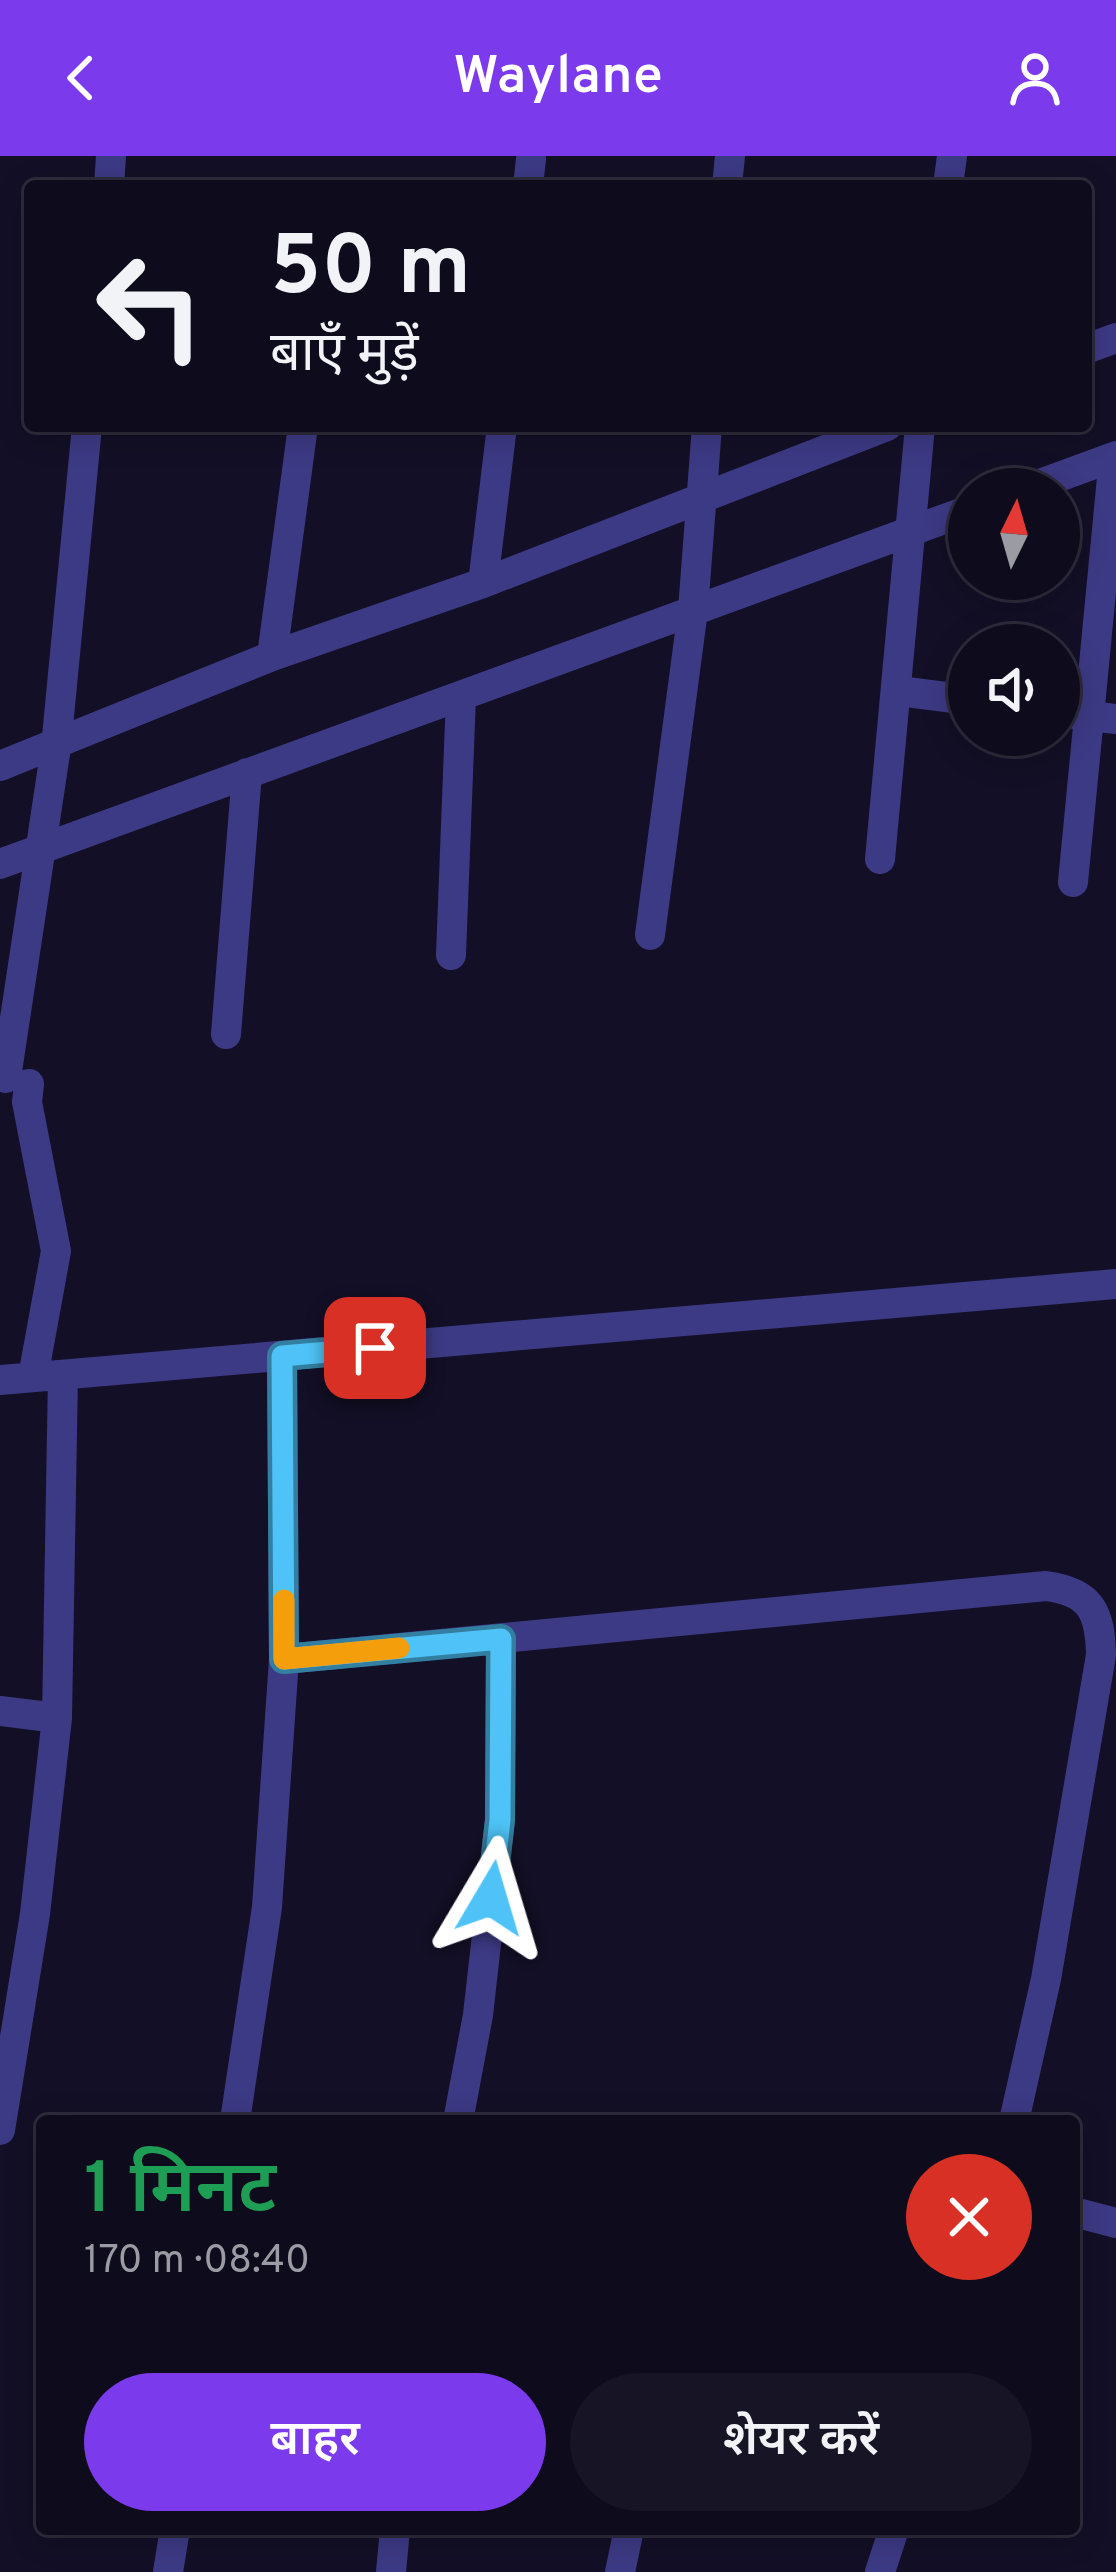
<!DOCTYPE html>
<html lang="hi">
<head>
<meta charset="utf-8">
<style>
  body { margin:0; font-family:Overpass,"Noto Sans Devanagari",sans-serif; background:#171425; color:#f1f3f6; height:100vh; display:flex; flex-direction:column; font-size:45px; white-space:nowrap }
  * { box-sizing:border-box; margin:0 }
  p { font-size:39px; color:#9b9ba3 }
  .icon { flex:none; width:66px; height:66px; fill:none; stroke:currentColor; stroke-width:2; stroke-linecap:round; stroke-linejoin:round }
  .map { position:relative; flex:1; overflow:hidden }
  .side { position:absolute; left:36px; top:1959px; width:1044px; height:420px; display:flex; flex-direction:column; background:#0e0b1c; border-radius:12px; box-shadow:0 6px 30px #0003,0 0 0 3px #2e2b3b }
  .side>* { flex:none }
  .guide { position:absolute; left:24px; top:24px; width:1068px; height:252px; border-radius:12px; box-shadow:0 6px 30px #0003,0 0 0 3px #2e2b3b; background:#0e0b1c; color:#f1f3f6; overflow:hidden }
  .needle { width:78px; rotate:5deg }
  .tools { position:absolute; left:948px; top:312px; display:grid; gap:24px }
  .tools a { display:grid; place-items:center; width:132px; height:132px; border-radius:50%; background:#0e0b1c; box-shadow:0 6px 30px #0003,0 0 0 3px #2e2b3b; font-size:60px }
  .pin { position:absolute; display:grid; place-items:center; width:102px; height:102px; color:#fff; margin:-51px; border-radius:24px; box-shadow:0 6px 18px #0006 }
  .me { position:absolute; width:132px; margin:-66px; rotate:7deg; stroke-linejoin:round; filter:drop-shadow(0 0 9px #0008) }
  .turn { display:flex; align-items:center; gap:42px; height:252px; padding:0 48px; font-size:54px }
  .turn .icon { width:156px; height:156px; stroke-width:2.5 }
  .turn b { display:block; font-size:84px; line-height:102px }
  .round { display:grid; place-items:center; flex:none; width:126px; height:126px; border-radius:63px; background:#171425 }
  .summary { display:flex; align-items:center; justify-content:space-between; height:204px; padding:0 48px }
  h1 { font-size:72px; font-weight:600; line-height:90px; color:#1e9e55 }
  .action { display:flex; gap:24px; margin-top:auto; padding:24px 48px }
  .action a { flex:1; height:138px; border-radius:72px; background:#7c3aed; color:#fff; font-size:48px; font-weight:600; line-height:138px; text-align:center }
  .action a+a { background:#171425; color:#f1f3f6 }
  header { display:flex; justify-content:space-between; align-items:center; height:156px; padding:0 48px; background:#7c3aed; color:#fff; font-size:54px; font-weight:600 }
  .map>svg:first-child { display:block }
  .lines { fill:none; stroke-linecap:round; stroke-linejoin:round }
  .minor { stroke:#3d3a85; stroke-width:30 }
  .route-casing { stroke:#337fa1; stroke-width:30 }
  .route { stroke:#4fc3f7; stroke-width:21 }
  .slow { stroke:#f59e0b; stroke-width:21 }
</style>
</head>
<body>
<header><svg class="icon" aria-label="back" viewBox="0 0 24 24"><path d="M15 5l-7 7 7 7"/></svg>Waylane<svg class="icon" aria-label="person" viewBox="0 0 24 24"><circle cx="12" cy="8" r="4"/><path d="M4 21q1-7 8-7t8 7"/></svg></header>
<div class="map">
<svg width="1116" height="2416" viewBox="0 0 1116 2416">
  <rect width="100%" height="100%" fill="#130f26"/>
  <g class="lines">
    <path class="minor" d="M109,30L111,0
      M528,30L531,3
      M727,30L730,0
      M948,30L952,0
      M1086,193L1116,182
      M1026,333L1116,300
      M483,427L502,270
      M272,500L303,270
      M899,535L969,544
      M1059,556L1116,563
      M0,610L272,500L483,427L887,270
      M880,703L920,270
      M0,708L969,354
      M1073,726L1114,301
      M650,779L693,454L707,270
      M451,799L461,540
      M226,878L247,617
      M6,922L56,591L87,270
      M29,928L27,946L56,1095L33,1221
      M0,1224L1116,1128
      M284,1503L1046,1430C1092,1436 1100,1457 1101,1499L1046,1823L1014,1965
      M0,1555L57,1562
      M235,1965L267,1751L284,1503L282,1200
      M458,1965L478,1859L500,1664L501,1483
      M0,1974L35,1758L57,1562L63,1219
      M1074,2056L1116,2067
      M168,2416L175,2373
      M391,2416L395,2373
      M620,2416L629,2373
      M880,2416L894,2373"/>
  </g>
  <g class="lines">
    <defs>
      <path id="route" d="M375,1192L282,1200L284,1503L501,1483L500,1664L491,1742"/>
    </defs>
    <use href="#route" class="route-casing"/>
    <use href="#route" class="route"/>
    <path class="slow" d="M284,1444V1503L399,1492"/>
  </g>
</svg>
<div class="tools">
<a><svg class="needle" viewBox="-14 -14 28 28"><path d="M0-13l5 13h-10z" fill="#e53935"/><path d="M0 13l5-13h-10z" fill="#9b9ba3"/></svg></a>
<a><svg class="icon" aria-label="sound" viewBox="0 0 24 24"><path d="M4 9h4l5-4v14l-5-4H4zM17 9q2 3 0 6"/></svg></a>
</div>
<div class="pin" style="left:375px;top:1192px;background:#d93025"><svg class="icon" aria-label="arrive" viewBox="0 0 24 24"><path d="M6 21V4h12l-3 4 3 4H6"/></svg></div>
<svg class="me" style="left:491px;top:1742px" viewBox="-20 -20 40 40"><path d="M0-17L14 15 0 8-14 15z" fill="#4fc3f7" stroke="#fff" stroke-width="4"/></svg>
<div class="guide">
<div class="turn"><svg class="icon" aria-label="left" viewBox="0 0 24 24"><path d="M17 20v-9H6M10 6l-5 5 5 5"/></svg><div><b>50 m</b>बाएँ मुड़ें</div></div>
</div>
<section class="side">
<div class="summary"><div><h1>1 मिनट</h1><p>170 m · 08:40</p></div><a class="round" style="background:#d93025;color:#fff"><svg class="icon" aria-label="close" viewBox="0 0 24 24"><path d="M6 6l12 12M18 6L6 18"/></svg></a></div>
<div class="action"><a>बाहर</a><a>शेयर करें</a></div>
</section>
</div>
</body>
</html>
